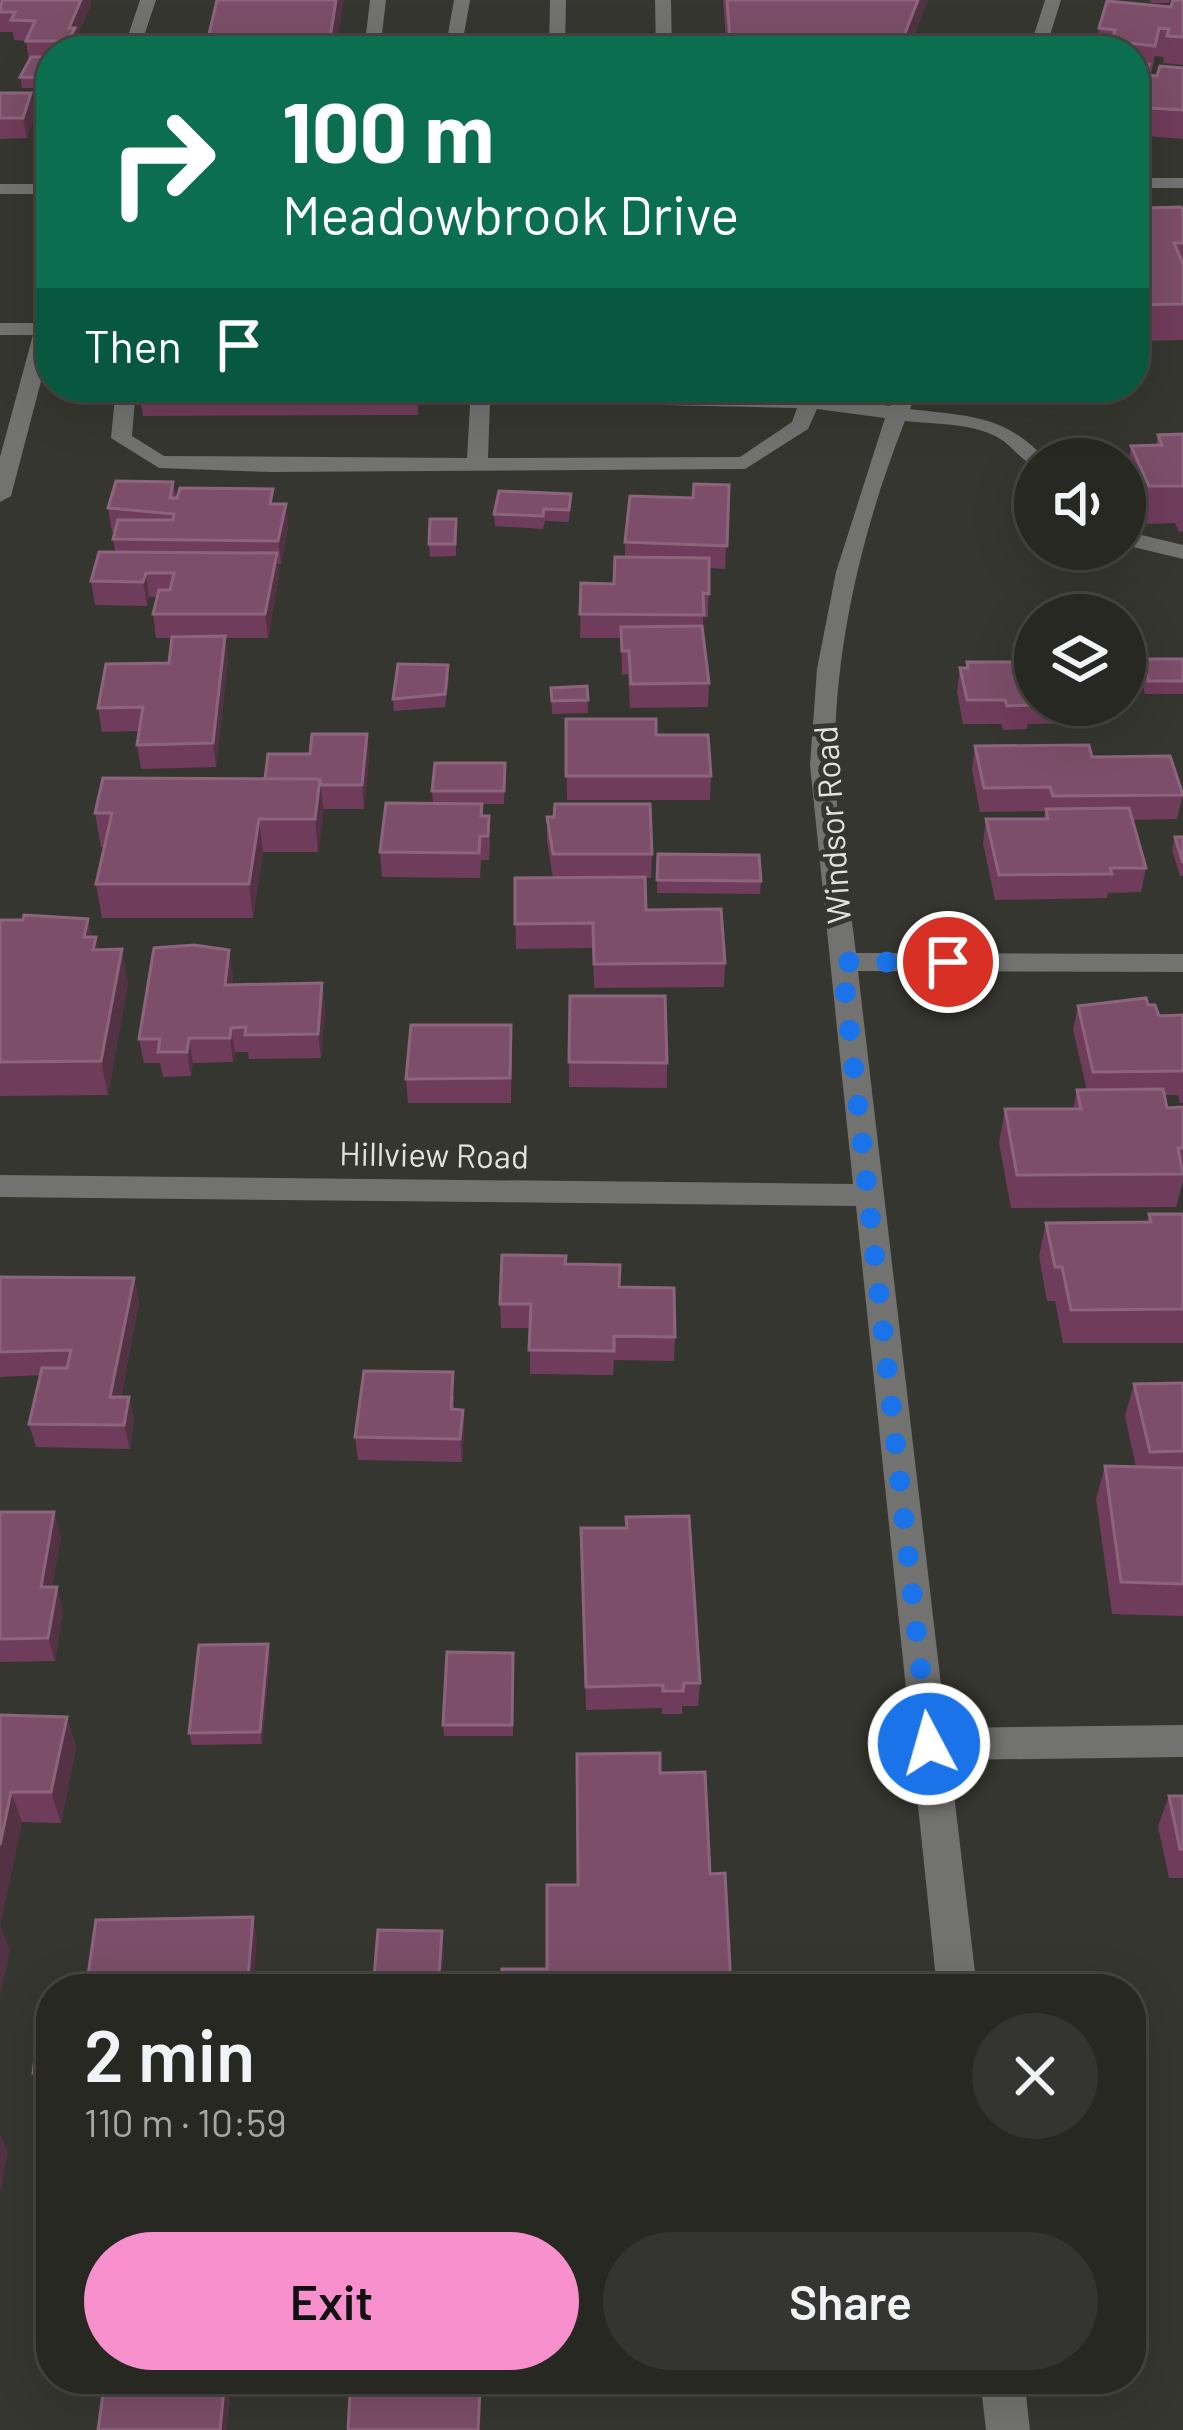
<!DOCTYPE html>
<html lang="en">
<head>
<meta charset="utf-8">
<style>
  body { margin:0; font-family:Barlow,sans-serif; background:#343430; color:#f1f3f6; height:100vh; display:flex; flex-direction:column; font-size:45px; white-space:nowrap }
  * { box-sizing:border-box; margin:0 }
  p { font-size:39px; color:#a5a6a6 }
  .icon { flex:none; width:66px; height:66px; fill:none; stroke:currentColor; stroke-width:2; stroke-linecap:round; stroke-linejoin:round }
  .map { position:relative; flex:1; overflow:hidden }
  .sheet { position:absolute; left:36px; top:1974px; width:1110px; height:420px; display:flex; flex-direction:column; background:#282823; border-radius:48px; box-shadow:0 12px 48px #0002,0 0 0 3px #444441 }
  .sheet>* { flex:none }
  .top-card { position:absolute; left:36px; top:36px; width:1113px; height:366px; border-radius:48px; box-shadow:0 12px 48px #0002,0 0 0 3px #444441; background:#0b6e4f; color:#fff; overflow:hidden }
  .fabs { position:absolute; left:1014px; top:438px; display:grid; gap:24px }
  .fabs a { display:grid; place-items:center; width:132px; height:132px; border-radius:50%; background:#282823; box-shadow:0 12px 48px #0002,0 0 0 3px #444441; font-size:60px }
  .pin { position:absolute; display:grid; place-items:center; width:102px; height:102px; color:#fff; margin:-51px; border:6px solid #fff; border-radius:50%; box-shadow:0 3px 12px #0007 }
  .me { position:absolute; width:132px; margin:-66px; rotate:354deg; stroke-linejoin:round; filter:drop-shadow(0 0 9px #0008) }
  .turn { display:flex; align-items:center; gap:42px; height:252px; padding:0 48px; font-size:54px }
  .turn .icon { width:156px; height:156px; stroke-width:2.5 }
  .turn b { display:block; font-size:84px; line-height:102px }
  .then { display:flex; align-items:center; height:114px; padding:0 48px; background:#0003; gap:24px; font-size:45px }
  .round { display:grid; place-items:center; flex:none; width:126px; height:126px; border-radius:63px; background:#343430 }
  .head { display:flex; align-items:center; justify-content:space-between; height:204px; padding:0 48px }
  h1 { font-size:72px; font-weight:600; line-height:90px }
  .primary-button { display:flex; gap:24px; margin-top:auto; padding:24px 48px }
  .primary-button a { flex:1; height:138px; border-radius:72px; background:#f790cd; color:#111; font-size:48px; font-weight:600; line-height:138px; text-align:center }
  .primary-button a+a { background:#343430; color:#f1f3f6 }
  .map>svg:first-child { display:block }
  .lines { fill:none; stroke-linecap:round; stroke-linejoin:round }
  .minor { fill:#727370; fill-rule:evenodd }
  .wall { fill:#703c5b }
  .shaded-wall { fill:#533243 }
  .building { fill:#7c4e69; stroke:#8c657c; stroke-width:3 }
  .route { stroke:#1a73e8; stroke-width:21; stroke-dasharray:0 37.8 }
  .labels { text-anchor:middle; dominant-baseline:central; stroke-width:10; stroke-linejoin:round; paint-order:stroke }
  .street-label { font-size:33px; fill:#e2e3df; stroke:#35362f }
</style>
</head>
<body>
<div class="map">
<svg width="1183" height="2430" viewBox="0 0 1183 2430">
  <rect width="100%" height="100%" fill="#35362f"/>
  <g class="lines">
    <path class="minor" d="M140,0H156L139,51H123Z
      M370,0H386L380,51H364Z
      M454,0H470L461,51H445Z
      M550,0H566L565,51H549Z
      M655,0H671L672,51H656Z
      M1045,0H1061L1045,51H1029Z
      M1134,178H1183V188H1134Z
      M0,184H51V194H0Z
      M51,300V343L11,496L0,502V457L33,335H0V323H37L41,306Z
      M116,387H136L132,436L164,456L467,458L471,387L801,396L804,387H824L821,397L890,406L898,387H918L910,409C966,416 1005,414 1045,459H1035V466C1019,460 1011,443 995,436C969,423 933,424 905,421C863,527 834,646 835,761C835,824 849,890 856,953L1183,954V972L858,971L946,1728L1183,1725V1757L950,1760L977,1989H937L856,1206L0,1197V1175L853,1184L810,765L817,669L836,572L885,418L817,409L808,429L745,469L270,472L159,468L111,438ZM490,401L797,408L792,422L740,457L488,458Z
      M1125,531L1183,545V559L1125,545Z
      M980,2379H1024L1030,2430H986Z"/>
  </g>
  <path class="wall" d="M2,0H90L91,5L76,38V51H51V88H22L20,77L29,61L26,41L14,40L13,32H0V4Z
    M723,0H928L908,51H727Z
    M1150,0H1170L1169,3H1151Z
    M1183,0V65L1163,63L1164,57L1155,56L1151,74L1147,73V75L1157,76L1183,68V139L1134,135V51H1096L1099,28L1171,7Z
    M0,93L35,113L27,138L0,139Z
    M1134,191L1144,208L1183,211V340L1134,341Z
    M138,387H420L418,415L143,416Z
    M1183,434V531L1179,532L1175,523L1142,524L1125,485L1131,446H1156L1158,435Z
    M173,482L176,498L275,504L288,527L281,564H278L279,576L268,638H225L228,659L216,767L141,769L137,745L139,731L102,732L98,708L169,663L172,638H156L153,614L157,597H149L147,606L95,605L91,581L115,552L113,539L115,532H112L108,508Z
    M729,485L725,569L709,568L708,617H703V631L709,683L708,707L630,708L628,674L622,675L621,638H580L581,583L614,584L625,557V542L693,498Z
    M571,494L569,522L545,521L543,529L495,526L494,514Z
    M456,519V556L430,557L429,544Z
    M1142,659H1183V694H1145L1139,672Z
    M967,662H1035V705H1100L1096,723L1028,724L1027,729L1003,730L1001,724H963L957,692L960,668H967Z
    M449,677L445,707L394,711L393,699Z
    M587,686L588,713L552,714L551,688Z
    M566,719L711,776L710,800H567Z
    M367,734L369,758L364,809H323L318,852H263L253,918H102L96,884L104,847H101L95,813L265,779L310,754Z
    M975,746L1092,757L1183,795L1177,819L1132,820L1146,868L1141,892L1108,893L1107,898L995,900L983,843L986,819H1044L1045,811L980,812L972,770Z
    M505,763L504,804H482L483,816L490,841L489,860H481L480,878L382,877L380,852L433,803L432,791Z
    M547,817L652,854L651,878H645L646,910L725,963L724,987L594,988L593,948L516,949L515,878H553L547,841Z
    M1175,837H1183V876H1180L1172,850Z
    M658,854L761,881L760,894L657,893Z
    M23,920L92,937L99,950L128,983L108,1095L0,1096V923Z
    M233,974L232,985L322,983L325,1008L321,1058L249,1059L248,1052H235L233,1062L193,1063L191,1076L163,1077L160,1063H144L139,1039Z
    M1148,1005L1159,1016L1183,1015V1103H1180L1178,1095H1164L1167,1108L1183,1107V1181L1176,1207L1011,1208L999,1143L1005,1109H1073L1077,1090H1087L1073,1030L1078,1006Z
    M512,1049L511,1103H408L406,1079Z
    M569,1062L667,1063V1088L569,1087Z
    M1149,1214H1183V1343H1063L1055,1301H1047L1039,1256L1046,1223L1147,1222Z
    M566,1264L620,1287L675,1337L674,1361L614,1360L613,1375L530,1374V1328H501L500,1304Z
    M0,1277L134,1278L139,1302L121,1397H129L134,1421L130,1449L36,1447L29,1424L41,1375L0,1377Z
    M1183,1383V1616L1112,1614L1096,1499L1105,1466L1136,1467L1125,1416L1134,1384Z
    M454,1396V1409L463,1410L464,1433L462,1462L358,1460L355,1437Z
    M0,1512L61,1536L52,1587L63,1610L55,1661L0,1662Z
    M581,1528L700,1683L698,1706H682V1714H662V1708L586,1710Z
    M268,1644L270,1656L262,1744L192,1745L189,1733Z
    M513,1653V1736H444L443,1725Z
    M0,1715L67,1717L76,1748L61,1823L22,1822L0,1926L10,1950L0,1994Z
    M660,1773L710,1874L725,1873L731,1989H501L547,1969L578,1885Z
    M1169,1796H1183V1878H1169L1158,1826Z
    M51,2022V2093H41L33,2073Z
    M595,2379H710L708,2392L596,2395Z"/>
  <path class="shaded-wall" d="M81,0H90L91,5L76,38L78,48L76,51H70L69,28Z
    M336,0H344L336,51H328Z
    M918,0H928L908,51H898Z
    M31,93L35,113L27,138L23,118Z
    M416,387H420L418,415Z
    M286,504L288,527L281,564L278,541Z
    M277,553L279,576L268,638L265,614Z
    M146,573L149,597L147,606L143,582Z
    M225,636L228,659L216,767L213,743Z
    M367,734L369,758L364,809L362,785Z
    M320,779L324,812L318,852L315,819Z
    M259,819L263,852L253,918L249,884Z
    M88,919L94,947L96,937L103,970L84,937Z
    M122,949L128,983L108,1095L101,1061Z
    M229,950L233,974L229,1010L225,985Z
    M322,983L325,1008L321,1058L318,1034Z
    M231,1028L235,1052L233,1062L230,1038Z
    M189,1038L193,1063L191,1076L187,1052Z
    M134,1278L139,1302L116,1421L110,1397Z
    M129,1397L134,1421L130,1449L124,1425Z
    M463,1410L464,1433L462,1462L460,1439Z
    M54,1512L61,1536L48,1610L41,1587Z
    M57,1587L63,1610L55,1661L48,1638Z
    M268,1644L270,1656L262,1744L260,1732Z
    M67,1717L76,1748L61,1823L51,1792Z
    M11,1792L22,1822L0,1926L10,1950L0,1994V1845Z
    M253,1917L257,1938L253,1989H247Z
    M442,1931L444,1952L441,1989H438Z
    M0,2134L8,2152L0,2195Z
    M225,2379H232L227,2430H220Z"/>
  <path class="building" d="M2,0H81L69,28H75L68,41H26L35,21L11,20L15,12H0Z
    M217,0H336L328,51H205Z
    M727,0H918L898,51H754L758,43L730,40Z
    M1173,0H1183V37L1167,36L1169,29L1159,28L1155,46L1112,41L1115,30L1099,28L1107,1L1171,7Z
    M31,57H51V78L20,77Z
    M1134,63L1149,64L1146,75L1157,76L1160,66L1183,68V110L1134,107Z
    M0,93H31L23,118H0Z
    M1134,191H1137L1144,208L1181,207L1183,211V243H1174L1183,264V304L1134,305Z
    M1183,434V486H1149L1131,446L1162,445L1158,435Z
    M116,481L173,482L170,498H177L180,488L273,489L270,504H286L278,541L113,539L118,520H173L174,514L108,508Z
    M694,484L729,485L727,546L625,542L630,496L693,498Z
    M499,491L571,494L569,510L544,509L543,516L494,514Z
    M430,519H456L455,544H429Z
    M99,552L277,553L265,614H153L159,590H170L174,573H146L143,582L91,581Z
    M615,557L709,558V594L703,593L704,615L580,614L581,583L614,584Z
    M702,626L709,683L631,684L629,651H622L621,627Z
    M225,636L213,743L137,745L143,707L98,708L106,664L169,663L172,637Z
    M1142,659H1183V681H1148Z
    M967,662H1035V700H1030L1031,705L1007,706L1005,700H967L960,668H968Z
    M398,664L448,665L445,694L393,699Z
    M587,686L588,700L552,701L551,688Z
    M566,719H656V735H708L711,776H566Z
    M312,734H367L362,785H321L320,779H265L268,754H310Z
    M1089,745L1092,757L1170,756L1183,795L1053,796L1050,787L984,788L975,746Z
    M435,763H505L504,791H432Z
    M103,778L320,779L315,819H259L249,884H96L112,813H95Z
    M386,803L482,804L481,816H489L488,836H480L479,853L380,852Z
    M555,804H650L652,854H553L547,817H554Z
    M1129,808L1146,868H1110L1112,874L999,875L986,819H1048L1046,809Z
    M1175,837H1183V863Z
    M658,854L759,855L761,881L657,880Z
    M645,877L646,910L721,909L725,963L594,964L593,923L515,924V878Z
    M24,915L88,919L84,937H96L93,950L122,949L101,1061L0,1062V923L1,920H23Z
    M194,945L229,950L225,985L322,983L318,1034L245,1035L246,1027L231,1028L230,1038H189L187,1052H158L160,1039H139L154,948Z
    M570,996H665L667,1063L569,1062Z
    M1146,998L1148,1005H1155L1159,1016L1183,1015V1071L1093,1072L1078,1006Z
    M411,1025H511L510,1078L406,1079Z
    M1163,1089L1167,1108L1183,1107V1148H1178L1183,1174L1017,1175L1005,1109H1081L1077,1090Z
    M1149,1214H1183V1309L1071,1310L1062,1267H1055L1046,1223L1151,1222Z
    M502,1255L566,1256L565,1264L620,1265L619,1287L674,1288L675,1337L614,1336V1351L529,1350L531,1304H500Z
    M0,1277L134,1278L110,1397H129L124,1425L29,1424L42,1368H67L71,1350L0,1352Z
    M364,1371L453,1372L451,1409L463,1410L460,1439L355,1437Z
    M1183,1383V1451L1150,1452L1134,1384Z
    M1105,1466L1183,1468V1584L1121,1582Z
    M0,1512H54L41,1587H57L48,1638L0,1639Z
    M689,1516L700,1683H684L683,1691H663V1685L586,1687L581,1528H627L626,1517Z
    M268,1644L260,1732L189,1733L199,1645Z
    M447,1652L513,1653L512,1725H443Z
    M0,1715L67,1717L51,1792H11L0,1845Z
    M660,1753V1773L705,1772L710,1874L725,1873L731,1986L501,1989L502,1969H547V1885H578L577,1754Z
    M1169,1796H1183V1849H1180Z
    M253,1917L247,1989H86L96,1920Z
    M378,1930L442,1931L438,1989H373Z
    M40,2022H51V2073H33Z
    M105,2379H225L220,2430H98Z
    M480,2391L478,2430H348L350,2393Z"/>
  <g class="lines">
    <path class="route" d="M929,1744L842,962H948"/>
  </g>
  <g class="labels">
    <g class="street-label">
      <text transform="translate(831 825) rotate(-94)">Windsor Road</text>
      <text transform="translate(434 1154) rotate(1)">Hillview Road</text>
    </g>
  </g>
</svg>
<div class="fabs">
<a><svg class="icon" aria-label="sound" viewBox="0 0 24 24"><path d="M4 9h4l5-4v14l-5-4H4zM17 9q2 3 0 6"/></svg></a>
<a><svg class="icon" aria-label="layers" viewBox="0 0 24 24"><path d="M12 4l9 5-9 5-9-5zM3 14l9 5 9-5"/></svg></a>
</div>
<div class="pin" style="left:948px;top:962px;background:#d93025"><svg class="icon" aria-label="arrive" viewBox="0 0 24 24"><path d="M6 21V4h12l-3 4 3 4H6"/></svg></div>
<svg class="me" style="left:929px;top:1744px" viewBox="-20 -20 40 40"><circle r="17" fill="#1a73e8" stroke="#fff" stroke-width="3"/><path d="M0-11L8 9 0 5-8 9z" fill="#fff"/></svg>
<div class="top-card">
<div class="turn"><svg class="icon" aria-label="right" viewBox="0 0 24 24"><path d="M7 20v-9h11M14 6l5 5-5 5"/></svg><div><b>100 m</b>Meadowbrook Drive</div></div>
<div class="then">Then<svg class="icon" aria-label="arrive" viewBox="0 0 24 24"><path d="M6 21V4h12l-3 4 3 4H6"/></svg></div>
</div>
<section class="sheet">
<div class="head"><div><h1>2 min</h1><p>110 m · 10:59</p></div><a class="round"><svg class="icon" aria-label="close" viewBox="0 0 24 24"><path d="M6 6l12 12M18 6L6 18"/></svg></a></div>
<div class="primary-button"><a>Exit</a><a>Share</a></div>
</section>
</div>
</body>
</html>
